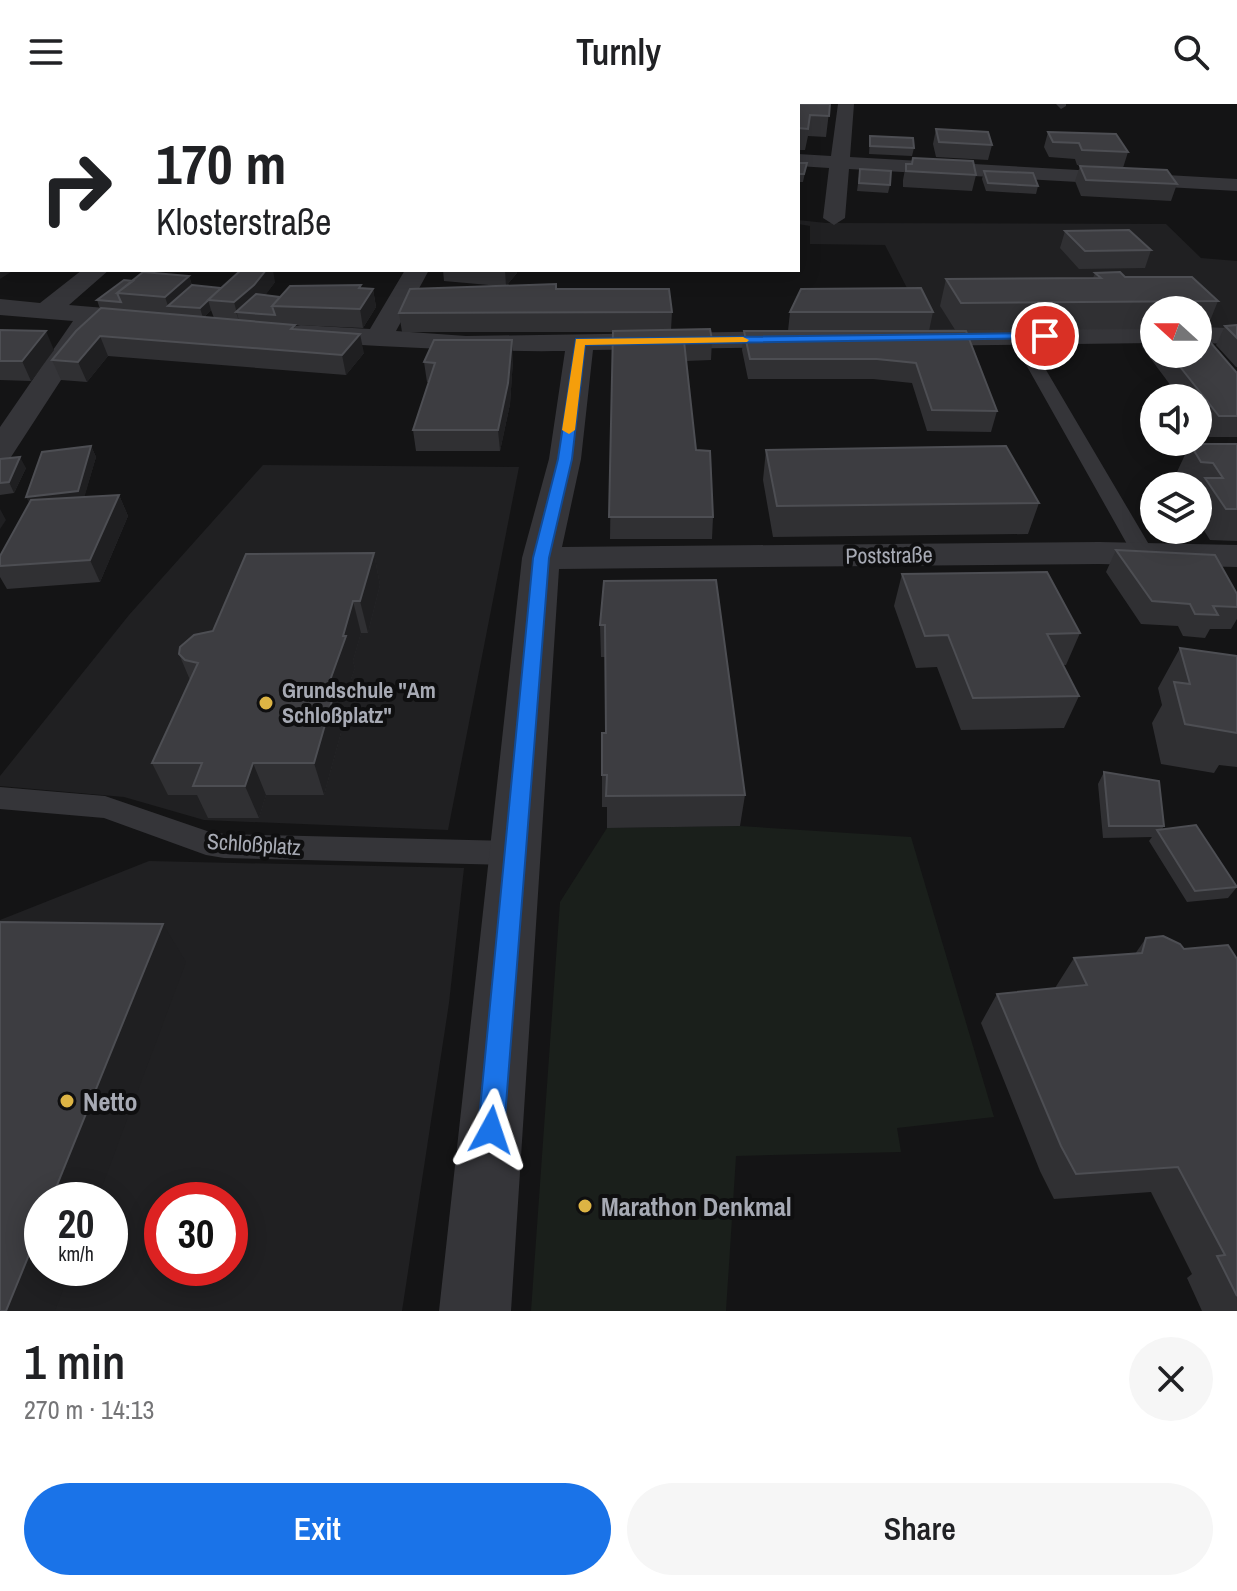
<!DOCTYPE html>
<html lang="en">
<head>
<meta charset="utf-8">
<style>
  body { margin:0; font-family:"Archivo Narrow",sans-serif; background:#f6f6f6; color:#202124; height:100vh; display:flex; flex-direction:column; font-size:30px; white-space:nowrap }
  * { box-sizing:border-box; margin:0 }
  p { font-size:26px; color:#757577 }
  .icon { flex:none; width:44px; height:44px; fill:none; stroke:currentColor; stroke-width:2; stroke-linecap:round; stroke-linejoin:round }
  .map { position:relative; height:1207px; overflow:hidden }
  .side { display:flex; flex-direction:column; background:#fff; flex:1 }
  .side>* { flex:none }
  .banner { position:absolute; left:0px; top:0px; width:800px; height:168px; box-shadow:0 4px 20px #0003; background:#fff; color:#202124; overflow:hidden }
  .needle { width:52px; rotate:291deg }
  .fabs { position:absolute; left:1140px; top:192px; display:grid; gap:16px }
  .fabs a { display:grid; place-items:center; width:72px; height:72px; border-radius:50%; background:#fff; box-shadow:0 4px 20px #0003; font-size:40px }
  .speed { position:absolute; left:24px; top:1078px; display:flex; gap:16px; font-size:40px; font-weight:700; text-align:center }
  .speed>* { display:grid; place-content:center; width:104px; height:104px; border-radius:50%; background:#fff; box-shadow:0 4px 20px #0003; line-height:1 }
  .speed small { font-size:20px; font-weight:400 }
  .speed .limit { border:12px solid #d22; background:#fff; color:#111 }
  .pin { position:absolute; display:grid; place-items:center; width:68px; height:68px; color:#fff; margin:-34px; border:4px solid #fff; border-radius:50%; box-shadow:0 2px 8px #0007 }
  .me { position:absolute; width:88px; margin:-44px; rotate:5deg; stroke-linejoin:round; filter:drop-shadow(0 0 6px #0008) }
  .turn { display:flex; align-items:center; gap:28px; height:168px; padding:0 24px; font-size:36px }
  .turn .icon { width:104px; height:104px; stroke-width:2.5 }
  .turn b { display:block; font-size:56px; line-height:68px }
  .round { display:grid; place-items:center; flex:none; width:84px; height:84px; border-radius:42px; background:#f6f6f6 }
  .summary { display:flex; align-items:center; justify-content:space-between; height:136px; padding:0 24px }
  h1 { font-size:48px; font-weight:600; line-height:60px }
  .action { display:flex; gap:16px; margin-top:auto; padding:16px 24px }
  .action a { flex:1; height:92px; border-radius:48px; background:#1a73e8; color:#fff; font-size:32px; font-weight:600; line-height:92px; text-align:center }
  .action a+a { background:#f6f6f6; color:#202124 }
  header { display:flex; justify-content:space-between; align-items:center; height:104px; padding:0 24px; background:#fff; font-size:36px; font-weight:600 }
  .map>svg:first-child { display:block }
  .built { fill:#202022; fill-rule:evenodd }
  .green { fill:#1a1f1b }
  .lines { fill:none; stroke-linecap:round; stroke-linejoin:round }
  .service { fill:#353539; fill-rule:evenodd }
  .minor { fill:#353539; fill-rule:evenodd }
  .wall { fill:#303033; fill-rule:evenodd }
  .shaded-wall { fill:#1f1f21 }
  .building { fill:#3d3d41; stroke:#4d4e53; stroke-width:2 }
  .route { fill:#1a73e8; stroke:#114b97; stroke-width:2 }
  .slow { fill:#f59e0b }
  .poi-dot { fill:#ddb444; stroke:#0f0f10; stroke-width:3 }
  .labels { text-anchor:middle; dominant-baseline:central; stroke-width:8; stroke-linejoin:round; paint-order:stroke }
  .street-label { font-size:22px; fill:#a7aab4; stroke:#0f0f10 }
  .poi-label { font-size:22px; font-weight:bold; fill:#a7aab4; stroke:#0f0f10; text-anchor:start }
  .near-poi-label { font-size:26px; font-weight:bold; fill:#a7aab4; stroke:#0f0f10; text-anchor:start }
</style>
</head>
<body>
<header><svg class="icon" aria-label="menu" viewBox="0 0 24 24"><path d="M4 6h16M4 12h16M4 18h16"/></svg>Turnly<svg class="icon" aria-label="search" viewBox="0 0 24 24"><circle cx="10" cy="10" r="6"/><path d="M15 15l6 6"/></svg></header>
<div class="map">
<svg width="1237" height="1207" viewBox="0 0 1237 1207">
  <rect width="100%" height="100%" fill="#141415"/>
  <path class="built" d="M136,0H671L133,2Z
    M798,116L826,119L1166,120L1201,154L1237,157V223L1207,224L1198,206L941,203L955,226L929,227L885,141L810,140V122L798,120Z
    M263,361L519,363L448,726L204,716L124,693L0,682V672L129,511Z
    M149,757L464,764L449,899L402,1207H0V816ZM42,1096H110V1164H42ZM162,1096H230V1164H162Z"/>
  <path class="green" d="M740,722L911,733L994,1013L897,1024L901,1048L736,1052L726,1207H531L560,798L607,724Z"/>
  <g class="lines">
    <path class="service" d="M1056,0H1066V2L1061,5Z
      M1018,227L1026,232L1154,449L1151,454L1143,456L1132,449L1010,232Z
      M0,683L105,692L207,727L224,730L514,737L525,740L529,749L525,758L514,761L224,754L206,751L104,714L0,705Z"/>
    <path class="minor" d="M838,0H854L850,53L1237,75V87L849,65L845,114L834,121L823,114L829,64L798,62V50L831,52Z
      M82,166H109L69,201L153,208L162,210L166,216L162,222L153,224L98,219L11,353L0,356V323L73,217L0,211V195L40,199Z
      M405,166H429L396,227L466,232L804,227L814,229L818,235L814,241L804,243L593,246L581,355L562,443L1099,438L1237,441V463L1099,460L559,465L511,1207H439L522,454L549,355L565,247C476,248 389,243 301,237L291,235L287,229L291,223L301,221L370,225Z
      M1154,223V239L909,242L899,240L895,234L899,228L909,226Z
      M1198,223L1237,224V240L1198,239Z"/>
  </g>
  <path class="wall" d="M72,0H255L252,2H70L74,0Z
    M444,0H551V2H444Z
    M830,0L826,33L808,32L805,46H798V2Z
    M936,25L992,41L988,56L936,53L933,40Z
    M1048,28L1128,48L1123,64L1177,80L1171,97L1081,92L1075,77L1080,62H1094L1077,61L1075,55L1049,53L1044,43Z
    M870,32L914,44L912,52L869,50Z
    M2,36V73H0V37Z
    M798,59H807L803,78H798Z
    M906,60L976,71L972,87L903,83V76Z
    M860,65L890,81L888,89L857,87Z
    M984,67L1038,82L1036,90L986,87L982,75Z
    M1065,127L1151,146L1145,164L1079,165L1060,144Z
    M443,166H517V169L507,181L556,185L672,208L671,226L712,236L711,256L686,257L696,346L713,413L712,435H610L613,228H402L399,209L500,182L444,177Z
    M1095,169L1218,197L1207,224H1198L1237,269V333H1209L1198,318V294H1180L1142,243L1149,225L955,226L940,202L946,175L1093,174ZM1154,206H1198V250H1154Z
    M189,172L192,181L221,184L275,178L265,191L280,193L361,184L373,185L376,203L363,224L295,221V225L364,249L346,271L108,252L87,278L61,276L52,256L100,205L97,196L133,177ZM211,206L214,214L204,213Z
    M790,208H933L929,227L997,307L991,328L927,327L912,279L873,275H748L742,246L744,227H788Z
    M1237,221V263H1236L1216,241L1225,222Z
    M0,226L54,246L31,277L0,276Z
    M513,256L510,300L500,347H416L413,326L429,278H427L424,258Z
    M1190,340H1237V437L1210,436L1198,417V382H1183L1176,370Z
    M91,342L96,353L84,393L119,391L128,412L100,478L7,485L0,473V452Z
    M766,346L1039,399L1028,430L773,433L763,376Z
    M0,355L26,364L14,389L0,391Z
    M1116,446L1237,490V515L1231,525H1210L1205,534L1183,532L1178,522L1141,520L1106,468Z
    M374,449L380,481L368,529H361L353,557L355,564L338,612L342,625L324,691H266L259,714H208L197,691H168L152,659L190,576L179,550L213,527Z
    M902,470L1080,529L1066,561H1063L1079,592L1064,624L961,626L937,563L916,564L894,502Z
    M604,477L745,691L740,722L607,724V703H602V671L606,629V553H601L600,521Z
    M1180,544L1237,552V663L1219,661L1214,669L1161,660L1152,619L1162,601L1158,584Z
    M1104,668L1164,722L1162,725L1237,783L1228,794L1187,798L1149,737L1152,733L1103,734L1098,680Z
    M1146,834L1184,845L1237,855V1207H1202L1187,1174L1192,1170L1151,1088L1054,1095L1040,1067L981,919L997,890L1055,884L1074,854L1135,850Z"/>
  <path class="shaded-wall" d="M0,0H14L10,2H2V6L0,7Z
    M115,0H170L171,2Z
    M233,0H255L252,2H233Z
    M537,0H551V2H532Z
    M2,162V166H10L11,168L0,175V163Z
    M266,166H273L275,178L259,200L236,208L239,217L234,198Z
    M505,166H517V169L506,182Z
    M189,172L195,191L168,202L165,193Z
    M361,181L364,199L373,185L376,203L363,224L360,205L359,184Z
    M208,196L211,206L203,214L200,204Z
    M46,227L54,246L31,277L22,257Z
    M360,230L364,249L346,271L342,251Z
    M100,232L108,252L87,278L78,258Z
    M512,236L513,256L510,300L500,347L498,326Z
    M91,342L96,353L83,398L32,404L26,393Z
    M20,353L26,364L14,389L9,378Z
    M119,391L128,412L100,478L90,456Z
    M0,405L6,416L0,425Z
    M374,449L380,481L368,529L360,497Z
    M353,497L361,529L353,557L355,564L338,612L342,625L324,691L314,659L324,593Z
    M253,659L266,691L259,714L245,682Z
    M163,820L186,858L97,1096H51Z
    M42,1119V1164H71L55,1207H6Z"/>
  <path class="building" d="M74,0H141L140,1L171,2H70Z
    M512,0H537L532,2Z
    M793,0H830L829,12L810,11L808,25L798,24V2H793Z
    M936,25L988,28L992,41L939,38Z
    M1048,28L1116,30L1128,48L1082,46L1079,39L1053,38Z
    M870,32L913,34L914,44L870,42Z
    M2,36V52H0V37Z
    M913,54L973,57L976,71L906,67V60H912Z
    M798,59H807L804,70H798Z
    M1080,62L1167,66L1177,80L1086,76Z
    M860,65L891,67L890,81L859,79Z
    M984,67L1033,69L1038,82L988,79Z
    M1129,126L1151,146L1085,147L1065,127Z
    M241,166H266L254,181L234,198L208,196Z
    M143,168L189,172L165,193L117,189Z
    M1120,168L1125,173H1192L1218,197L961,199L946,175L1101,174L1095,169Z
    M124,176L133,177L117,189L121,198L97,196Z
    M556,180V185H669L672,208L399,209L410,185Z
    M192,181L221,184L200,204L168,202Z
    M361,181L359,184L373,185L360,205L272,202L290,182Z
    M921,184L933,208H790L801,185Z
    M256,190L280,193L272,202L275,211L236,208Z
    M101,204L295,221L291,225L360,230L342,251L100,232L78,258L52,256L76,227Z
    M1237,221V234L1225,222Z
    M1198,224L1237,269V312H1219L1170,250H1198Z
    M710,225L712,236L684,237L696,346L710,347L713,413H609L613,227Z
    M0,226L46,227L22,257H0Z
    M744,227H966L997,307L932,306L916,259L877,255H750Z
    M434,236H512L508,279L498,326H413L435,259L424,258Z
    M1190,340H1237V405H1226L1205,374H1223L1213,359L1201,358Z
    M91,342L78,387L26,393L42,348Z
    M1006,342L1039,399L777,402L766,346Z
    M20,353L9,378L0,379V355Z
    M119,391L90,456L0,462V452L31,396Z
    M1116,446L1215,451L1237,490V503L1213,502L1218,511L1195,510L1190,500L1152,497Z
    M374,449L360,497H353L343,532H346L324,593H333L314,659H253L245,682H193L202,659H152L198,559L185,556L179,550L180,543L194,531L213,527L246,450Z
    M1047,468L1080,529L1047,530L1079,592L973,594L948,531L925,532L902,470Z
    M716,476L745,691L606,692L607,671H602V629H606L605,521H600L604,477Z
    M1180,544L1237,552V629L1185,620L1174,578L1190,580Z
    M1104,668L1159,677L1164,722H1109Z
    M1196,721L1237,783L1195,787L1157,726Z
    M0,818L163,820L51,1096H42V1119L6,1207H0Z
    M1163,832L1180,840L1184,845L1228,841L1237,855V1192L1217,1152L1225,1151L1178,1063L1076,1070L1061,1042L997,890L1087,881L1074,854L1142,849L1146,834Z"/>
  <path class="route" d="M1045,229L1049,230V234L585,241L572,355L549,454L504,1026L500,1035L491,1039L482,1035L478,1026L533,454L558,355L576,235Z"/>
  <path class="slow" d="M743,233L749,236L747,238L585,241L575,326L569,330L562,326L576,235Z"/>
  <g class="poi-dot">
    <circle cx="266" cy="599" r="8"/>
    <circle cx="67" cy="997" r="8"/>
    <circle cx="585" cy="1102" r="8"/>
  </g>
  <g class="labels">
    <g class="street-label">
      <text transform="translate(889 451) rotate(-1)">Poststraße</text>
      <text transform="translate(254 740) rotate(4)">Schloßplatz</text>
    </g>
    <g class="poi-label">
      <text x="282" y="586">Grundschule "Am<tspan x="282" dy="25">Schloßplatz"</tspan></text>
    </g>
    <g class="near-poi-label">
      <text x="83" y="997">Netto</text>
      <text x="601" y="1102">Marathon Denkmal</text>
    </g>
  </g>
</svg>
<div class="fabs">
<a><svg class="needle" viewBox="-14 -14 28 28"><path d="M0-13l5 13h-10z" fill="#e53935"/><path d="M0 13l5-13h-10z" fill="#757577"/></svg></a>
<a><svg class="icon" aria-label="sound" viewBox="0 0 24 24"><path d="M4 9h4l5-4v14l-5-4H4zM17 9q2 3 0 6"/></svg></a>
<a><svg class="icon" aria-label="layers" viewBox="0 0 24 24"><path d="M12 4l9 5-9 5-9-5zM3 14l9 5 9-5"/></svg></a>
</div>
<div class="speed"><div>20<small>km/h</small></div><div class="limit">30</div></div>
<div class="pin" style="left:1045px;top:232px;background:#d93025"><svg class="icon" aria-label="arrive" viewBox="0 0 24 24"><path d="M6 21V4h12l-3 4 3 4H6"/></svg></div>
<svg class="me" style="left:491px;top:1026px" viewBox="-20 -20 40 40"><path d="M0-17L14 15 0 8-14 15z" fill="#1a73e8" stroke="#fff" stroke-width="4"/></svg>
<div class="banner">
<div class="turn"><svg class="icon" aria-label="right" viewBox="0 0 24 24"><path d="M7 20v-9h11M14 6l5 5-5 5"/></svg><div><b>170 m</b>Klosterstraße</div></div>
</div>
</div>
<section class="side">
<div class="summary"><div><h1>1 min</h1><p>270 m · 14:13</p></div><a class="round"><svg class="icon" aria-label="close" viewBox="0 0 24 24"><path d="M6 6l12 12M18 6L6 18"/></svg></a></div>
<div class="action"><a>Exit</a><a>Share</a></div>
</section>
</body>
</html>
